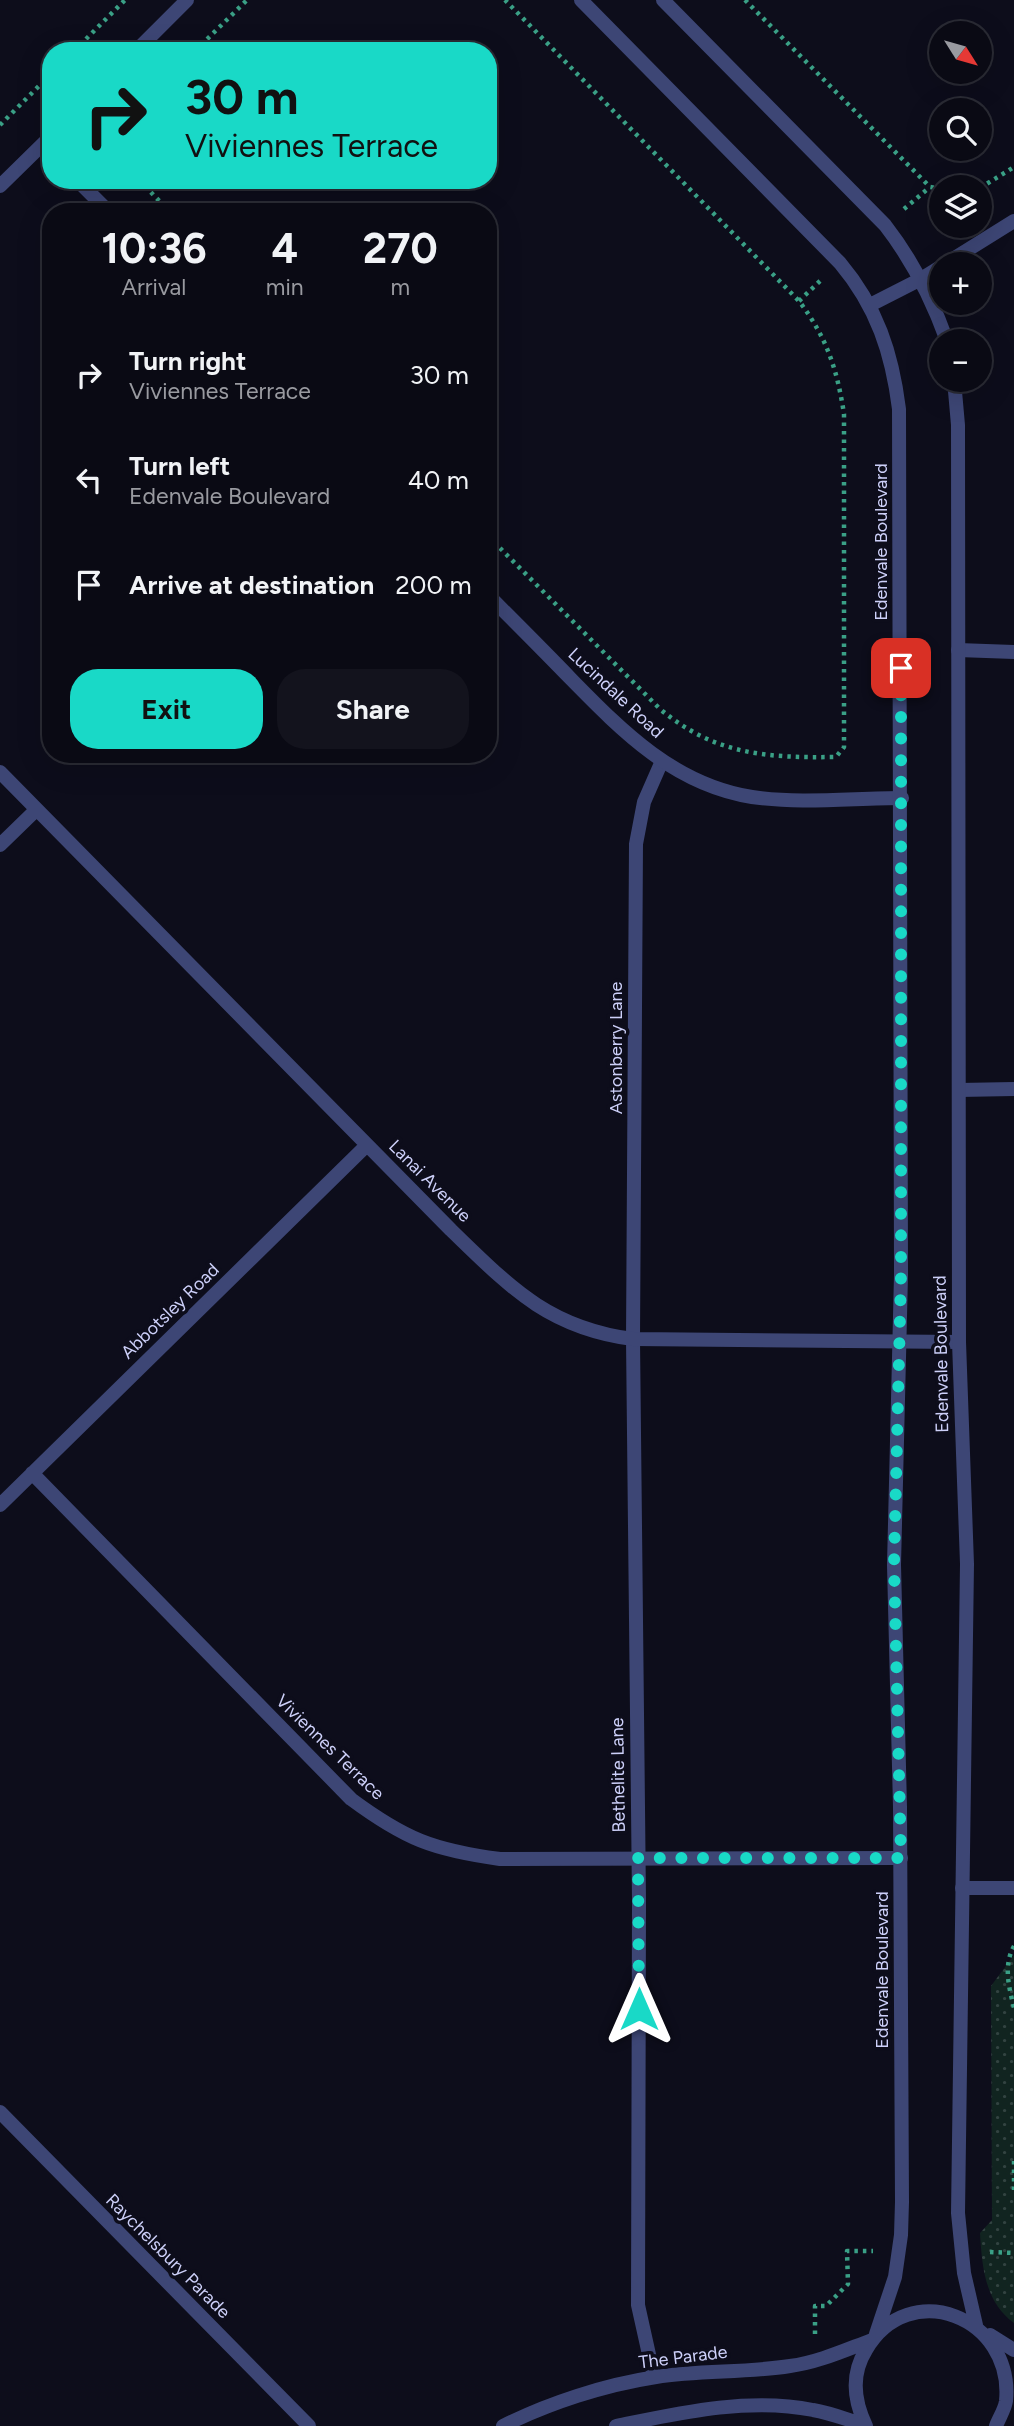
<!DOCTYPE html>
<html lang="en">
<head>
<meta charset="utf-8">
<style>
  body { margin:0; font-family:Figtree,sans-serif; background:#13131d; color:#f1f3f6; height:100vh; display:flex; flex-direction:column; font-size:26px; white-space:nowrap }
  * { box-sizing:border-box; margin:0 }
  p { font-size:23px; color:#999aa0 }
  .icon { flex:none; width:38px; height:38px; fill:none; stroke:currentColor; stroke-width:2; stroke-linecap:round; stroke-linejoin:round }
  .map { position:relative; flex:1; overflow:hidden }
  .drawer { position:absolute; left:42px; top:203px; width:455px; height:560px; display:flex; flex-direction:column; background:#0a0a14; border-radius:28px; box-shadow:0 7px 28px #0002,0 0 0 2px #2a2b34 }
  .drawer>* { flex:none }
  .guide { position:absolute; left:42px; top:42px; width:455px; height:147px; border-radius:28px; box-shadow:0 7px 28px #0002,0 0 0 2px #2a2b34; background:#19d9c7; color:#111; overflow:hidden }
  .needle { width:46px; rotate:127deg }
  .buttons { position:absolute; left:929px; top:21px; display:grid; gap:14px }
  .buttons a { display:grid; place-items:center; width:63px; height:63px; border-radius:50%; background:#0a0a14; box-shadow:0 7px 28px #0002,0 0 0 2px #2a2b34; font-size:35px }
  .pin { position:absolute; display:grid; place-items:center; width:60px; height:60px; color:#fff; margin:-30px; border-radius:14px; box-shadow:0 4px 10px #0006 }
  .me { position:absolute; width:77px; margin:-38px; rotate:0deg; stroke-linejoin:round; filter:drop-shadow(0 0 5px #0008) }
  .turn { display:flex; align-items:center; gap:24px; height:147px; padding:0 28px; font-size:32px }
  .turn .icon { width:91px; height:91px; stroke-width:2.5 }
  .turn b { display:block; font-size:49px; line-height:60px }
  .eta { display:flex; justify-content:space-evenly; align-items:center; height:119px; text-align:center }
  .eta b { font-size:42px; font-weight:700; line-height:49px }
  .action { display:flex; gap:14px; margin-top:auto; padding:14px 28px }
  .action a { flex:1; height:80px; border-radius:28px; background:#19d9c7; color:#111; font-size:28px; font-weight:700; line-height:80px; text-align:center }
  .action a+a { background:#13131d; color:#f1f3f6 }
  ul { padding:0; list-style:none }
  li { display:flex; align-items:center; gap:21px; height:105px; padding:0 28px }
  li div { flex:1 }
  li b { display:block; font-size:26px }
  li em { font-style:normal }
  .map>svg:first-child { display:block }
  .grass { fill:url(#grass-dots) }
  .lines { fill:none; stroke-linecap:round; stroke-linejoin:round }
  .path { stroke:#3aa086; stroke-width:4.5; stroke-dasharray:3.5 5; stroke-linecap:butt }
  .service { stroke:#3d4675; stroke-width:14 }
  .minor { stroke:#3d4675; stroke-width:14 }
  .tertiary { stroke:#3d4675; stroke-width:14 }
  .route { stroke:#19d9c7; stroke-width:12; stroke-dasharray:0 21.6 }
  .labels { text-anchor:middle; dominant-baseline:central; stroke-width:7; stroke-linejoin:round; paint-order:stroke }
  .street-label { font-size:18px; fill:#cdd0f9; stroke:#0d0d1b }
</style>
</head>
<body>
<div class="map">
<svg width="1014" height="2426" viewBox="0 0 1014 2426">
  <defs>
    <pattern id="grass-dots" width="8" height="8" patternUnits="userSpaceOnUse" patternTransform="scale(1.75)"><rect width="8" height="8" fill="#112420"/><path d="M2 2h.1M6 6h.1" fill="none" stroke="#324341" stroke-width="1.8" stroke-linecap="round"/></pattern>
  </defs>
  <rect width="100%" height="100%" fill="#0d0d1b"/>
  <path class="grass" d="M1014,1955V2323C985,2302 982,2267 980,2233L992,2220L991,1986Z"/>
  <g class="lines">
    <path class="path" d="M745,0L930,187L942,189
      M74,51L125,0
      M195,51L247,0
      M0,125L51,74
      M139,180L170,212
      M980,188L1014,167
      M904,209L930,187
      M799,301L820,281
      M488,536L660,709C715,755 767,758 836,757L844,747V414C837,369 827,338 799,301L505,0
      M1014,1946C1003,1966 1009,1987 1014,2008
      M1014,2161V2191
      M990,2252L1014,2253
      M815,2334V2306H826L848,2284L847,2251H873"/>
    <path class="service" d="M654,2377L638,2305L639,1901L633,1339L636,844L644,802L662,761"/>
    <path class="minor" d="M136,51L187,0
      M77,180L109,212
      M0,186L51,136
      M945,264L1014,221
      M921,279L942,266
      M488,595C516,623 544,651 571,679C623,732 675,785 752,797C800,804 853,798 902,798
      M958,650L1014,652
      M0,772L451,1230C510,1287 548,1328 633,1339L959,1342
      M0,845L36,810
      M959,1090L1014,1089
      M32,1473L351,1799C405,1839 433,1850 500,1859L901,1858
      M0,1505L367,1145
      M962,1888H1014
      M0,2112L309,2426"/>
    <path class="tertiary" d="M581,0L840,263C877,307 892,353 899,409L901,1275L894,1565L900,1807L902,2202L901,2235L895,2277L876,2334
      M663,0L885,225C913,261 932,299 947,341
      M870,305L921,279
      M954,380L958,425L959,1342L967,1564L958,2213L964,2273L976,2325
      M990,2335L1014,2350
      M503,2426C549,2403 604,2385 656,2377C700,2370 746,2373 790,2366C819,2362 845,2350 872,2340
      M616,2426C679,2413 749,2397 813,2410C831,2413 848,2420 865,2425
      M866,2426C854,2401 851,2374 866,2350C909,2276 1014,2317 1006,2401C1005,2409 999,2418 996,2426"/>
  </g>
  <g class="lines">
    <path class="route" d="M639,2009L638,1858H901L894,1565L901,1275V668"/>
  </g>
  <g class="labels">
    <g class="street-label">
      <text transform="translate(881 542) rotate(-90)">Edenvale Boulevard</text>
      <text transform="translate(616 693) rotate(43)">Lucindale Road</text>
      <text transform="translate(616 1048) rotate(-90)">Astonberry Lane</text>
      <text transform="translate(430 1181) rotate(45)">Lanai Avenue</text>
      <text transform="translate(170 1311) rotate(-44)">Abbotsley Road</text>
      <text transform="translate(941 1354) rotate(-91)">Edenvale Boulevard</text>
      <text transform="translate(330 1747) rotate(44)">Viviennes Terrace</text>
      <text transform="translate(618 1775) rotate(-91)">Bethelite Lane</text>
      <text transform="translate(882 1970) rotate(-90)">Edenvale Boulevard</text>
      <text transform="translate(168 2256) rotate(45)">Raychelsbury Parade</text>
      <text transform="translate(683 2357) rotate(-7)">The Parade</text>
    </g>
  </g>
</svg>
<div class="buttons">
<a><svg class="needle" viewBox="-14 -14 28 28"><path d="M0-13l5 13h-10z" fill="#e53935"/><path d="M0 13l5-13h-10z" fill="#999aa0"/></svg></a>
<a><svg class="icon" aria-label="search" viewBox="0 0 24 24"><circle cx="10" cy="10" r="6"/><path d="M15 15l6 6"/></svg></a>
<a><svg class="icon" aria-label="layers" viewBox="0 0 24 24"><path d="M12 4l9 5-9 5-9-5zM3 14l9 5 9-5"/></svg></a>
<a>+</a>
<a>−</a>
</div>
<div class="pin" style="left:901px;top:668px;background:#d93025"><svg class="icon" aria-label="arrive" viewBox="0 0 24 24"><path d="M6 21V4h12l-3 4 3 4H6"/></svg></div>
<svg class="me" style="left:639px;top:2009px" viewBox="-20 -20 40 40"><path d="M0-17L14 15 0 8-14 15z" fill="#19d9c7" stroke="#fff" stroke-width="4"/></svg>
<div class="guide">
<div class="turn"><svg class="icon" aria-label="right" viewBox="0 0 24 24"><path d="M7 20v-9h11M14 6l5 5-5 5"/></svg><div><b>30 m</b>Viviennes Terrace</div></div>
</div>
<section class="drawer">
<div class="eta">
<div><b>10:36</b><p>Arrival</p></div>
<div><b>4</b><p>min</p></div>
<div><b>270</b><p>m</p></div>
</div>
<ul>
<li><svg class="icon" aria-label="right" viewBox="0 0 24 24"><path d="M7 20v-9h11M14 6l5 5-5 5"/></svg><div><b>Turn right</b><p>Viviennes Terrace</p></div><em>30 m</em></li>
<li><svg class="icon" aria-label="left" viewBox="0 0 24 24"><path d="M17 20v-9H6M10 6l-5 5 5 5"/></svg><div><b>Turn left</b><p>Edenvale Boulevard</p></div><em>40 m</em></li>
<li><svg class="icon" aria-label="arrive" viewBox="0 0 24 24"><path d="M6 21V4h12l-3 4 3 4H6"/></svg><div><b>Arrive at destination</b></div><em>200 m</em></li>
</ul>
<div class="action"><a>Exit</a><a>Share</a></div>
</section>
</div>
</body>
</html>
